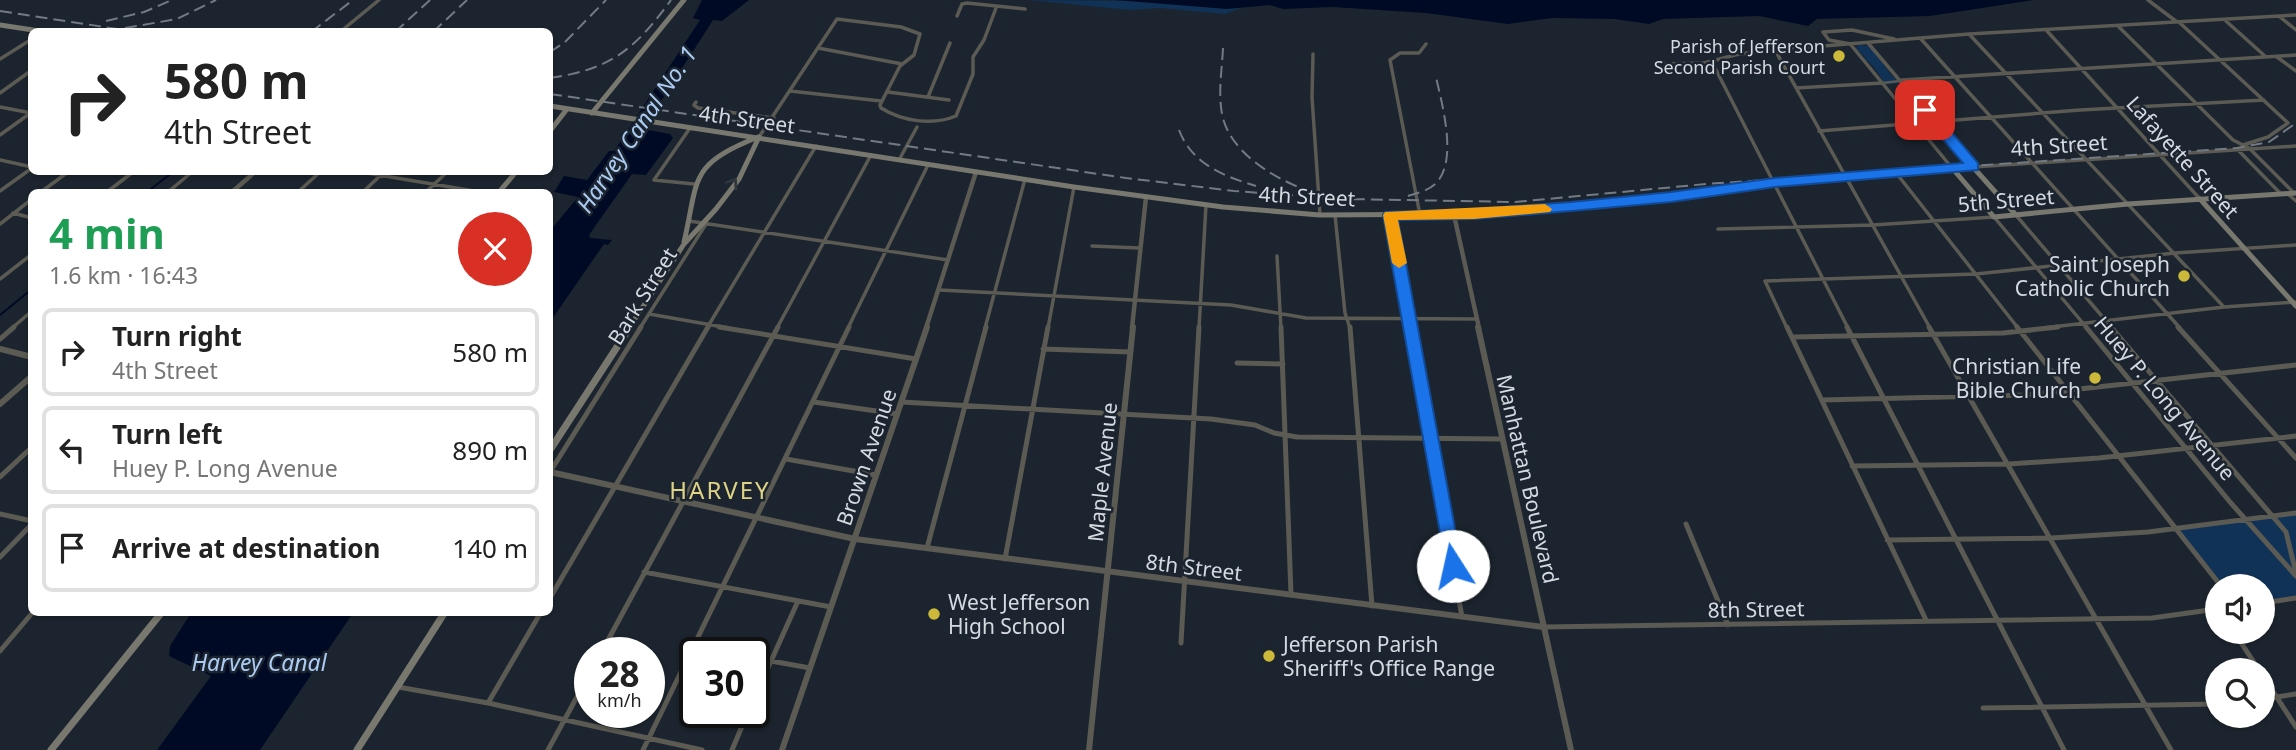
<!DOCTYPE html>
<html lang="en">
<head>
<meta charset="utf-8">
<style>
  body { margin:0; font-family:"Noto Sans",sans-serif; background:#f2f2f2; color:#222; height:100vh; display:flex; flex-direction:column; font-size:26px; white-space:nowrap }
  * { box-sizing:border-box; margin:0 }
  p { font-size:23px; color:#767676 }
  .icon { flex:none; width:38px; height:38px; fill:none; stroke:currentColor; stroke-width:2; stroke-linecap:round; stroke-linejoin:round }
  .map { position:relative; flex:1; overflow:hidden }
  .details { position:absolute; left:28px; top:189px; width:525px; height:427px; display:flex; flex-direction:column; background:#fff; border-radius:10px; box-shadow:0 2px 5px #0004 }
  .details>* { flex:none }
  .banner { position:absolute; left:28px; top:28px; width:525px; height:147px; border-radius:10px; box-shadow:0 2px 5px #0004; background:#fff; color:#222; overflow:hidden }
  .controls { position:absolute; left:2205px; top:574px; display:grid; gap:14px }
  .controls a { display:grid; place-items:center; width:70px; height:70px; border-radius:50%; background:#fff; box-shadow:0 2px 5px #0004; font-size:35px }
  .speed { position:absolute; left:574px; top:637px; display:flex; gap:14px; font-size:35px; font-weight:700; text-align:center }
  .speed>* { display:grid; place-content:center; width:91px; height:91px; border-radius:50%; background:#fff; box-shadow:0 2px 5px #0004; line-height:1 }
  .speed small { font-size:18px; font-weight:400 }
  .speed .limit { border:4px solid #111; border-radius:10px; background:#fff; color:#111 }
  .pin { position:absolute; display:grid; place-items:center; width:60px; height:60px; color:#fff; margin:-30px; border-radius:14px; box-shadow:0 4px 10px #0006 }
  .me { position:absolute; width:77px; margin:-38px; rotate:350deg; stroke-linejoin:round; filter:drop-shadow(0 0 5px #0008) }
  .turn { display:flex; align-items:center; gap:24px; height:147px; padding:0 21px; font-size:32px }
  .turn .icon { width:91px; height:91px; stroke-width:2.5 }
  .turn b { display:block; font-size:49px; line-height:60px }
  .round { display:grid; place-items:center; flex:none; width:74px; height:74px; border-radius:37px; background:#f2f2f2 }
  .summary { display:flex; align-items:center; justify-content:space-between; height:119px; padding:0 21px }
  h1 { font-size:42px; font-weight:700; line-height:52px; color:#1e9e55 }
  ul { padding:0; list-style:none }
  li { display:flex; align-items:center; gap:21px; height:88px; margin:0 14px 10px; padding:0 7px; border:4px solid #e0e0e0; border-radius:10px }
  li div { flex:1 }
  li b { display:block; font-size:26px }
  li em { font-style:normal }
  .map>svg:first-child { display:block }
  .green { fill:#113257 }
  .water { fill:#000a25 }
  .lines { fill:none; stroke-linecap:round; stroke-linejoin:round }
  .stream { stroke:#000a25; stroke-width:2 }
  .pedestrian { stroke:#5b5a53; stroke-width:2.5 }
  .minor-far1 { stroke:#5b5a53; stroke-width:3.5 }
  .minor { stroke:#5b5a53; stroke-width:5 }
  .tertiary-far1 { stroke:#5b5a53; stroke-width:4.5 }
  .tertiary { stroke:#5b5a53; stroke-width:6 }
  .secondary-far1 { stroke:#79786e; stroke-width:5 }
  .secondary { stroke:#79786e; stroke-width:7 }
  .rail { stroke:#737a83; stroke-width:2; stroke-dasharray:12 6; stroke-linecap:butt }
  .oneway { stroke:#2f363c }
  .route { fill:#1a73e8; stroke:#114b97; stroke-width:2 }
  .slow { fill:#f59e0b }
  .poi-dot { fill:#ccb939; stroke:#1c252f; stroke-width:2.5 }
  .labels { text-anchor:middle; dominant-baseline:central; stroke-width:5; stroke-linejoin:round; paint-order:stroke }
  .far-poi-label { font-size:18px; fill:#d5dae1; stroke:#1c252f; text-anchor:end }
  .street-label { font-size:21px; fill:#d5dae1; stroke:#1c252f }
  .poi-label { font-size:21px; fill:#d5dae1; stroke:#1c252f; text-anchor:end }
  .water-label { font-size:23px; font-style:italic; fill:#abcbf3; stroke:#1c252f }
  .quarter-label { font-size:24px; letter-spacing:2px; fill:#ded284; stroke:#1c252f }
</style>
</head>
<body>
<div class="map">
<svg width="2296" height="750" viewBox="0 0 2296 750">
  <rect width="100%" height="100%" fill="#1c252f"/>
  <path class="green" d="M1029,0L1136,1L1241,8L1225,14L1160,8L1131,10Z
    M1859,45L1869,46L1892,76L1902,83L1886,85L1873,66L1863,58H1866L1855,48Z
    M2296,513V598L2263,603V586H2221L2176,528Z"/>
  <path class="water" d="M702,0H749L722,21L713,20L643,129L670,134L673,138L646,175L632,174L589,235L590,238L612,240L608,245L604,244L550,322V231L578,197L554,192L564,176L587,180L609,151H614L700,20L693,18Z
    M1115,0H2034L1930,16L1817,19L1808,26L1759,16L1663,19L1649,24L1614,19L1552,18L1508,24L1426,13L1333,7L1283,9L1270,5L1227,9Z
    M191,613V612L353,613L260,750H157L211,676L169,656L170,646Z"/>
  <g class="lines">
    <path class="stream" d="M147,192L173,172
      M0,315L32,289"/>
    <path class="pedestrian" d="M1882,83L1900,81"/>
    <path class="minor-far1" d="M2148,0L2177,22
      M957,16L962,4L967,3L1025,9
      M2280,17L2296,30
      M2226,21L2266,57
      M2180,23L2288,123L2268,137L2243,145
      M2119,27L2233,140L2249,148L2294,193
      M2047,31L2200,199
      M340,32L379,0
      M1823,32L1852,30L1894,39
      M1823,32L1829,40L1850,44
      M1969,34L2223,306
      M1921,39L2180,328
      M1868,43L1973,167L2296,146
      M1851,45L1952,168
      M818,48L902,64
      M1775,50L1930,328
      M1313,54L1312,97L1320,215
      M2277,57L2296,71
      M0,59L32,39
      M1712,62L1848,328
      M1660,64L1704,63L1739,54L1775,50L1969,34L2296,15
      M1902,80L2296,55
      M1796,88L1882,83
      M790,91L881,101
      M888,92L949,100
      M0,93L32,70
      M928,97L950,43
      M696,102L694,105L698,108L774,118
      M0,107L31,113
      M690,128L654,180L694,184
      M1819,131L2080,110L2264,100
      M0,135L32,112
      M759,137L837,19L901,27L920,34L914,55L900,66L880,105L881,108C902,121 932,126 956,116L973,74V57L984,40L996,8
      M2237,149L2281,194
      M0,160L32,167
      M899,160L917,127
      M55,172L64,173
      M361,172L480,192
      M1897,174L2018,328
      M0,191L32,168
      M41,192L68,172
      M107,192L133,172
      M168,192L192,172
      M298,192L320,172
      M363,192L384,172
      M426,192L447,172
      M2288,194L2296,201
      M13,213L32,218
      M2015,214L2112,328
      M1335,215L1345,313L1350,328
      M1390,215L1410,328
      M1420,215L1390,60L1400,53H1419L1426,44
      M689,221L948,260
      M0,224L32,199
      M1718,229L1873,225L1994,217L2087,328
      M1092,246L1139,248
      M1277,256L1281,328
      M0,279L32,254
      M939,290L1231,305L1306,318L1475,319
      M649,314L729,328
      M12,328L32,311
      M640,328L706,224
      M707,328L816,146
      M777,328L871,155
      M848,328L928,165
      M985,328L1025,179
      M1048,328L1074,187
      M1199,328L1206,205
      M1787,328L1765,281L1976,274L2175,253L2296,245
      M2043,328L2224,307L2296,302"/>
    <path class="minor" d="M719,327L916,359
      M1281,327L1291,594
      M1350,327L1372,606
      M1410,327L1462,617
      M1787,327L1926,620
      M1847,327L2064,750
      M1929,327L2171,750
      M2017,327L2221,586
      M2086,327L2230,502L2296,576
      M2111,327L2286,532L2296,573
      M2178,327L2296,458
      M1793,337L2003,333L2058,327
      M0,339L14,327
      M1043,349L1130,352
      M1237,363L1283,364
      M1822,400L2026,395L2296,365
      M814,402L897,414
      M901,402L1211,419L1255,425L1274,433L1297,437L1501,439
      M786,459L876,475
      M1852,466L2009,464L2099,458L2296,436
      M550,472L641,327
      M0,477L32,447
      M0,514L32,521
      M1686,524L1728,625
      M1887,540L2051,538L2148,532L2296,513
      M927,548L986,327
      M0,557L32,524
      M1005,559L1048,327
      M644,572L831,607
      M550,598L708,327
      M2263,603L2296,598
      M1543,627L2152,618L2217,609
      M2234,632L2259,670
      M1181,643L1199,327
      M0,651L33,612
      M601,653L778,327
      M771,661L810,668
      M2263,676L2296,727
      M398,687L488,703L702,750
      M754,699L798,601
      M2263,699L2296,694
      M488,703L541,612
      M1983,708L2217,704
      M548,750L590,673
      M643,750L849,327
      M732,750L748,712"/>
    <path class="tertiary-far1" d="M232,192L255,172
      M1454,215L1479,328
      M926,328L976,172
      M1132,328L1146,197"/>
    <path class="tertiary" d="M1478,327L1571,750
      M0,349L32,357
      M0,404L32,376
      M550,472L855,539L1543,627
      M782,750L927,327
      M1089,750L1133,327"/>
    <path class="secondary-far1" d="M0,25L46,32
      M550,106L1074,187L1223,207L1320,215L1474,214L1671,197L1775,182L1973,167L2015,214
      M592,113L684,0
      M550,131L567,109
      M1953,169L1994,217L2128,204L2296,193
      M499,192L516,172
      M2200,199L2296,306
      M684,242C699,178 688,165 758,137
      M629,328L684,244L716,209L739,179L759,137"/>
    <path class="secondary" d="M550,450L630,327
      M51,750L162,612
      M357,750L445,612"/>
    <path class="rail" d="M0,11L137,32
      M106,21L144,12L172,0
      M125,28L177,19L216,0
      M311,32L353,0
      M395,32L430,0
      M433,32L467,0
      M1223,48C1222,70 1218,92 1222,114C1230,155 1279,181 1314,193
      M550,52L565,42L606,0
      M550,78C612,69 635,49 671,0
      M550,94L1126,178L1234,191L1345,199L1515,202L1706,184L2237,148L2269,142L2296,123
      M1179,130C1192,164 1223,176 1256,186
      M1408,196C1418,193 1431,190 1438,181C1457,157 1442,104 1436,77"/>
  </g>
  <defs><path id="oneway-chevron" d="M-2-3.5L2.5 0L-2 3.5" fill="none" stroke-width="1.6" stroke-linecap="round" stroke-linejoin="round" transform="scale(1.75)"/></defs>
  <use class="oneway" href="#oneway-chevron" transform="translate(733 183) rotate(-56)"/>
  <path class="route" d="M1925,106L1930,107L1978,163V170L1775,187L1671,202L1571,211L1474,219L1398,220L1462,566L1459,572L1453,574L1447,572L1383,215L1385,212L1474,209L1571,202L1671,192L1775,178L1963,163L1918,110Z"/>
  <path class="slow" d="M1545,204L1552,209L1550,212L1474,219L1398,220L1407,263L1399,268L1392,263L1383,215L1385,212Z"/>
  <g class="poi-dot">
    <circle cx="1839" cy="56" r="7"/>
    <circle cx="2184" cy="276" r="7"/>
    <circle cx="2095" cy="378" r="7"/>
    <circle cx="934" cy="614" r="7"/>
    <circle cx="1269" cy="656" r="7"/>
  </g>
  <g class="labels">
    <g class="far-poi-label">
      <text x="1825" y="46">Parish of Jefferson<tspan x="1825" dy="21">Second Parish Court</tspan></text>
    </g>
    <g class="street-label">
      <text transform="translate(747 119) rotate(8)">4th Street</text>
      <text transform="translate(2059 145) rotate(-4)">4th Street</text>
      <text transform="translate(2183 157) rotate(48)">Lafayette Street</text>
      <text transform="translate(1307 196) rotate(3)">4th Street</text>
      <text transform="translate(2006 200) rotate(-5)">5th Street</text>
      <text transform="translate(642 296) rotate(-58)">Bark Street</text>
      <text transform="translate(2165 398) rotate(50)">Huey P. Long Avenue</text>
      <text transform="translate(866 457) rotate(-71)">Brown Avenue</text>
      <text transform="translate(1102 472) rotate(-84)">Maple Avenue</text>
      <text transform="translate(1528 479) rotate(77)">Manhattan Boulevard</text>
      <text transform="translate(1194 567) rotate(7)">8th Street</text>
      <text transform="translate(1756 609) rotate(-1)">8th Street</text>
    </g>
    <g class="poi-label">
      <text x="2170" y="264">Saint Joseph<tspan x="2170" dy="24">Catholic Church</tspan></text>
      <text x="2081" y="366">Christian Life<tspan x="2081" dy="24">Bible Church</tspan></text>
      <text x="948" y="602" text-anchor="start">West Jefferson<tspan x="948" dy="24">High School</tspan></text>
      <text x="1283" y="644" text-anchor="start">Jefferson Parish<tspan x="1283" dy="24">Sheriff's Office Range</tspan></text>
    </g>
    <g class="water-label">
      <text transform="translate(636 129) rotate(-56)">Harvey Canal No. 1</text>
      <text x="259" y="662">Harvey Canal</text>
    </g>
    <g class="quarter-label">
      <text x="720" y="489">HARVEY</text>
    </g>
  </g>
</svg>
<div class="controls">
<a><svg class="icon" aria-label="sound" viewBox="0 0 24 24"><path d="M4 9h4l5-4v14l-5-4H4zM17 9q2 3 0 6"/></svg></a>
<a><svg class="icon" aria-label="search" viewBox="0 0 24 24"><circle cx="10" cy="10" r="6"/><path d="M15 15l6 6"/></svg></a>
</div>
<div class="speed"><div>28<small>km/h</small></div><div class="limit">30</div></div>
<div class="pin" style="left:1925px;top:110px;background:#d93025"><svg class="icon" aria-label="arrive" viewBox="0 0 24 24"><path d="M6 21V4h12l-3 4 3 4H6"/></svg></div>
<svg class="me" style="left:1453px;top:566px" viewBox="-20 -20 40 40"><circle r="19" fill="#fff"/><path d="M0-13L10 11 0 6-10 11z" fill="#1a73e8"/></svg>
<div class="banner">
<div class="turn"><svg class="icon" aria-label="right" viewBox="0 0 24 24"><path d="M7 20v-9h11M14 6l5 5-5 5"/></svg><div><b>580 m</b>4th Street</div></div>
</div>
<section class="details">
<div class="summary"><div><h1>4 min</h1><p>1.6 km · 16:43</p></div><a class="round" style="background:#d93025;color:#fff"><svg class="icon" aria-label="close" viewBox="0 0 24 24"><path d="M6 6l12 12M18 6L6 18"/></svg></a></div>
<ul>
<li><svg class="icon" aria-label="right" viewBox="0 0 24 24"><path d="M7 20v-9h11M14 6l5 5-5 5"/></svg><div><b>Turn right</b><p>4th Street</p></div><em>580 m</em></li>
<li><svg class="icon" aria-label="left" viewBox="0 0 24 24"><path d="M17 20v-9H6M10 6l-5 5 5 5"/></svg><div><b>Turn left</b><p>Huey P. Long Avenue</p></div><em>890 m</em></li>
<li><svg class="icon" aria-label="arrive" viewBox="0 0 24 24"><path d="M6 21V4h12l-3 4 3 4H6"/></svg><div><b>Arrive at destination</b></div><em>140 m</em></li>
</ul>
</section>
</div>
</body>
</html>
